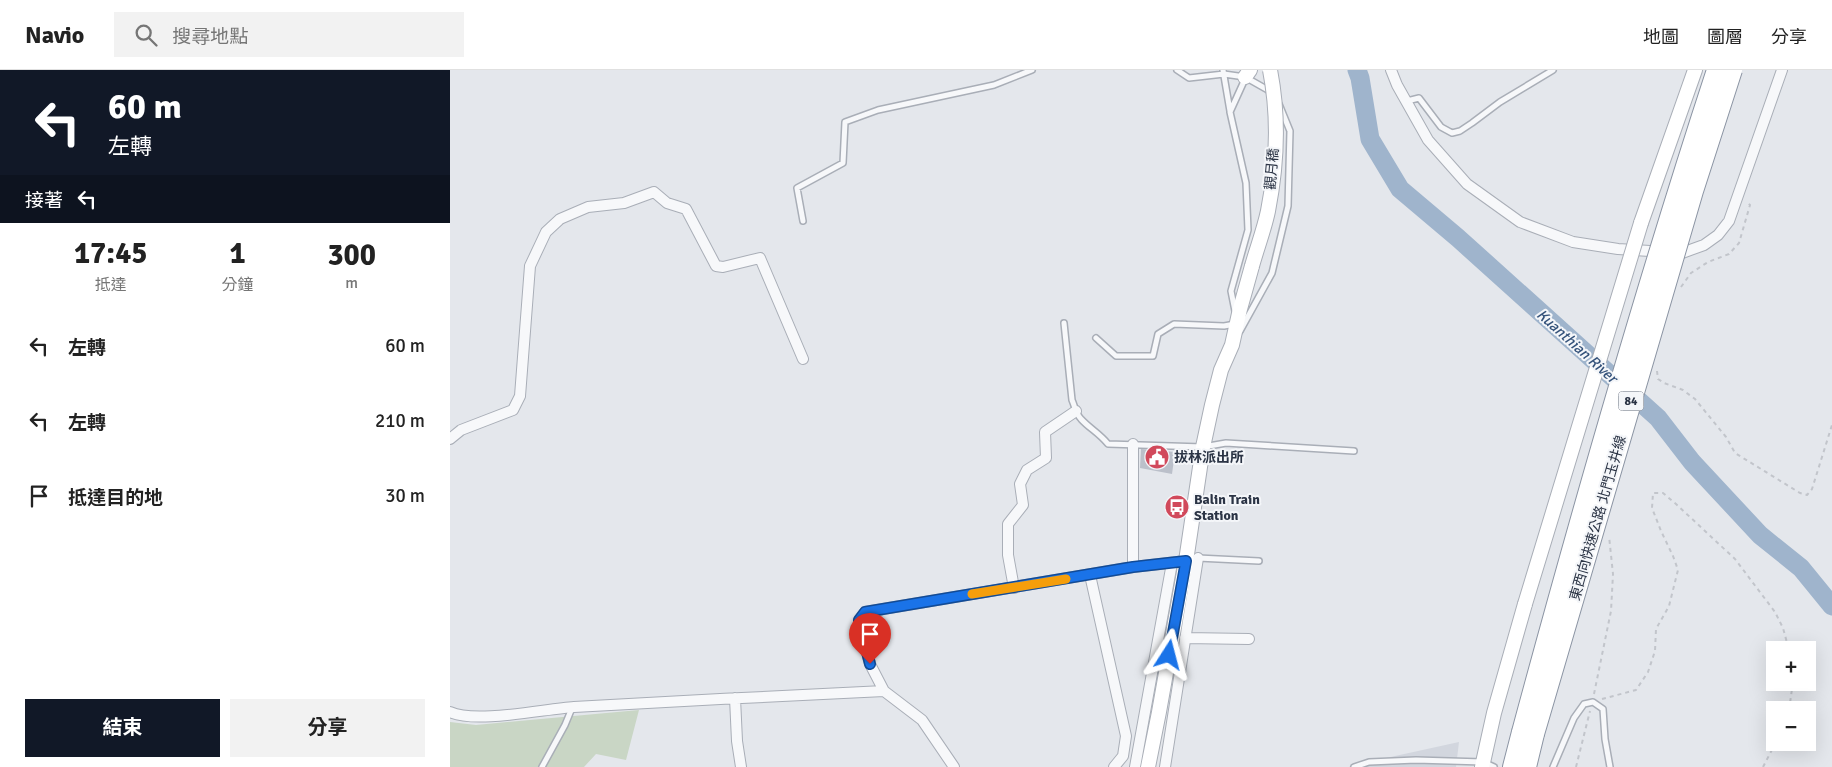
<!DOCTYPE html>
<html lang="zh-TW">
<head>
<meta charset="utf-8">
<style>
  body { margin:0; font-family:Signika,"Noto Sans TC",sans-serif; background:#f2f2f2; color:#222; height:100vh; display:flex; flex-direction:column; font-size:19px; white-space:nowrap }
  * { box-sizing:border-box; margin:0 }
  p { font-size:16px; color:#767676 }
  .icon { flex:none; width:28px; height:28px; fill:none; stroke:currentColor; stroke-width:2; stroke-linecap:round; stroke-linejoin:round }
  .map { position:relative; flex:1; overflow:hidden }
  .drawer { display:flex; flex-direction:column; background:#fff; width:450px }
  .drawer>* { flex:none }
  .top-card { background:#111827; color:#fff; overflow:hidden }
  .controls { position:absolute; left:1316px; top:571px; display:grid; gap:10px }
  .controls a { display:grid; place-items:center; width:50px; height:50px; border-radius:0px; background:#fff; box-shadow:0 5px 20px #0002; font-size:25px }
  .pin { position:absolute; display:grid; place-items:center; width:42px; height:42px; color:#fff; margin:-51px -21px; border-radius:50% 50% 50% 0; rotate:-45deg; box-shadow:0 0 5px #0007 }
  .pin .icon { rotate:45deg }
  .me { position:absolute; width:55px; margin:-28px; rotate:9deg; stroke-linejoin:round; filter:drop-shadow(0 0 4px #0008) }
  .turn { display:flex; align-items:center; gap:18px; height:105px; padding:0 25px; font-size:22px }
  .turn .icon { width:65px; height:65px; stroke-width:2.5 }
  .turn b { display:block; font-size:35px; line-height:42px }
  .then { display:flex; align-items:center; height:48px; padding:0 25px; background:#0003; gap:10px; font-size:19px }
  .eta { display:flex; justify-content:space-evenly; align-items:center; height:85px; text-align:center }
  .eta b { font-size:30px; font-weight:700; line-height:35px }
  .button { display:flex; gap:10px; margin-top:auto; padding:10px 25px }
  .button a { flex:1; height:58px; border-radius:0px; background:#111827; color:#fff; font-size:20px; font-weight:700; line-height:58px; text-align:center }
  .button a+a { background:#f2f2f2; color:#222 }
  ul { padding:0; list-style:none }
  li { display:flex; align-items:center; gap:15px; height:75px; padding:0 25px }
  li div { flex:1 }
  li b { display:block; font-size:19px }
  li em { font-style:normal }
  header { display:flex; align-items:center; gap:30px; box-sizing:border-box; height:70px; padding:0 25px; background:#fff; border-bottom:1px solid #e0e0e0 }
  header strong { font-size:24px }
  nav { display:flex; gap:28px; margin-inline-start:auto; font-size:18px }
  .search { width:350px; height:45px; background:#f2f2f2; display:flex; align-items:center; gap:12px; box-sizing:border-box; padding:0 18px; border-radius:0px; color:#767676; font-size:19px }
  main { display:flex; flex:1; min-height:0 }
  .map>svg:first-child { display:block }
  .built { fill:#d2d6de }
  .green { fill:#c9d6c5 }
  .lines { fill:none; stroke-linecap:round; stroke-linejoin:round }
  .river { stroke:#9fb4cc; stroke-width:19 }
  .building { fill:#bbc0ca }
  .lane-casing { stroke:#a9aeb7; stroke-width:8 }
  .street-casing { stroke:#a9aeb7; stroke-width:12 }
  .secondary-casing { stroke:#a9aeb7; stroke-width:16 }
  .highway-casing { stroke:#8b94a3; stroke-width:20 }
  .path { stroke:#c2c5cb; stroke-width:2; stroke-dasharray:4 4; stroke-linecap:butt }
  .lane { stroke:#f7f8fa; stroke-width:5 }
  .street { stroke:#f7f8fa; stroke-width:10 }
  .secondary { stroke:#fff; stroke-width:14 }
  .highway { stroke:#fff; stroke-width:18 }
  .secondary-bridge-casing { stroke:#a9aeb7; stroke-width:16; stroke-linecap:butt }
  .highway-bridge-casing { stroke:#8b94a3; stroke-width:20; stroke-linecap:butt }
  .secondary-bridge { stroke:#fff; stroke-width:14 }
  .highway-bridge { stroke:#fff; stroke-width:18 }
  .route-casing { stroke:#114b97; stroke-width:12 }
  .route { stroke:#1a73e8; stroke-width:9 }
  .slow { stroke:#f59e0b; stroke-width:9 }
  .labels { text-anchor:middle; dominant-baseline:central; stroke-width:4; stroke-linejoin:round; paint-order:stroke }
  .shield { fill:#f4f6f9; stroke:#676e7b; stroke-width:1 }
  .shield-label { font-size:12px; font-weight:bold; fill:#2b3445 }
  .street-label { font-size:14px; fill:#2b3445; stroke:#f4f6f9 }
  .poi-label { font-size:14px; font-weight:bold; fill:#2b3445; stroke:#f4f6f9; text-anchor:start }
  .water-label { font-size:15px; font-style:italic; fill:#34527a; stroke:#f4f6f9 }
</style>
</head>
<body>
<header>
<strong>Navio</strong>
<div class="search"><svg class="icon" aria-label="search" viewBox="0 0 24 24"><circle cx="10" cy="10" r="6"/><path d="M15 15l6 6"/></svg>搜尋地點</div>
<nav><a>地圖</a><a>圖層</a><a>分享</a></nav>
</header>
<main>
<section class="drawer">
<div class="top-card">
<div class="turn"><svg class="icon" aria-label="left" viewBox="0 0 24 24"><path d="M17 20v-9H6M10 6l-5 5 5 5"/></svg><div><b>60 m</b>左轉</div></div>
<div class="then">接著<svg class="icon" aria-label="left" viewBox="0 0 24 24"><path d="M17 20v-9H6M10 6l-5 5 5 5"/></svg></div>
</div>
<div class="eta">
<div><b>17:45</b><p>抵達</p></div>
<div><b>1</b><p>分鐘</p></div>
<div><b>300</b><p>m</p></div>
</div>
<ul>
<li><svg class="icon" aria-label="left" viewBox="0 0 24 24"><path d="M17 20v-9H6M10 6l-5 5 5 5"/></svg><div><b>左轉</b></div><em>60 m</em></li>
<li><svg class="icon" aria-label="left" viewBox="0 0 24 24"><path d="M17 20v-9H6M10 6l-5 5 5 5"/></svg><div><b>左轉</b></div><em>210 m</em></li>
<li><svg class="icon" aria-label="arrive" viewBox="0 0 24 24"><path d="M6 21V4h12l-3 4 3 4H6"/></svg><div><b>抵達目的地</b></div><em>30 m</em></li>
</ul>
<div class="button"><a>結束</a><a>分享</a></div>
</section>
<div class="map">
<svg width="1382" height="697" viewBox="0 0 1382 697">
  <rect width="100%" height="100%" fill="#e4e7ec"/>
  <path class="built" d="M1009,672L1006,697H899L904,695Z"/>
  <path class="green" d="M189,640L176,690L146,684L134,697H0V652L26,655Z"/>
  <g class="lines">
    <path class="river" d="M907,0L910,8L920,69L950,119L1008,168L1208,348L1242,392L1310,465L1351,498L1382,536"/>
  </g>
  <path class="building" d="M691,379L725,382L722,404L690,398Z"/>
  <g class="lines">
    <defs>
      <path id="lane" d="M727,0L739,8L774,4L795,7L818,20L821,24
        M773,0L780,41
        M957,31L969,28L991,57L1002,63L1010,61L1022,53L1050,32L1103,0
        M353,151L347,118L393,93L395,52L428,40L544,15L582,0
        M785,241L781,221L798,160L796,113L780,42L795,9
        M614,253L622,330C625,337 626,344 631,349C639,358 649,363 658,374L753,377L776,373L904,381
        M790,261L822,203L838,136L840,61L829,34
        M646,268L666,286H703L708,264L724,254L774,256L785,254
        M748,488L809,491
        M92,697L115,655L122,638
        M904,697L919,692L966,690L1033,692L1044,697
        M1103,697L1124,648L1134,634L1143,632L1153,639L1155,669L1160,697"/>
      <path id="street" d="M941,0L947,15L978,70L1017,114L1070,152L1123,172L1168,179L1232,183L1254,175L1268,165L1279,151L1332,0
        M0,369L11,360L63,340L70,326L80,196L96,162L110,149L138,137L174,133L204,122L217,133L236,139L266,196L273,197L310,188L353,289
        M683,374V497
        M640,505L676,666L673,686L664,697
        M564,518L558,485V454L573,435L570,414L577,400L596,388L595,362L626,341
        M735,568L799,569
        M285,628L287,671L291,697
        M0,642C25,654 94,639 124,637C227,631 331,626 434,621
        M504,697L472,650L434,621L420,594L409,550L415,542L683,497L736,491
        M685,697L722,493
        M715,697L748,488"/>
      <path id="secondary" d="M795,7L800,0
        M1191,153L1245,0
        M698,697L709,642L736,491L753,377L762,335L771,300L782,275L790,239L802,196
        M1032,697L1044,643L1075,534"/>
      <path id="highway" d="M1062,697L1071,662
        M1077,697L1085,664"/>
    </defs>
    <use href="#lane" class="lane-casing"/>
    <use href="#street" class="street-casing"/>
    <use href="#secondary" class="secondary-casing"/>
    <use href="#highway" class="highway-casing"/>
    <path class="path" d="M1231,217L1241,203L1258,192L1279,184L1289,173L1300,135L1297,132
      M1207,301L1208,309L1214,313L1233,320L1245,329L1276,367L1285,383L1350,423L1357,425L1362,419L1382,355
      M1144,624L1161,541L1163,504L1159,466
      M1152,629L1186,620L1198,602L1205,581L1206,559L1219,536L1228,500L1223,486L1211,461L1202,438L1203,423H1213L1226,434L1285,489L1325,542L1333,558L1339,580
      M1339,640L1343,612
      M1126,697L1140,641
      M1313,697L1326,672"/>
    <use href="#lane" class="lane"/>
    <use href="#street" class="street"/>
    <use href="#secondary" class="secondary"/>
    <use href="#highway" class="highway"/>
    <defs>
      <path id="secondary-bridge" d="M802,196C807,178 814,160 818,141C827,95 829,46 820,0
        M1075,534L1191,153"/>
      <path id="highway-bridge" d="M1071,662C1131,440 1194,219 1266,0
        M1085,664L1244,121L1283,0"/>
    </defs>
    <use href="#secondary-bridge" class="secondary-bridge-casing"/>
    <use href="#highway-bridge" class="highway-bridge-casing"/>
    <use href="#secondary-bridge" class="secondary-bridge"/>
    <use href="#highway-bridge" class="highway-bridge"/>
  </g>
  <g class="lines">
    <defs>
      <path id="route" d="M420,594L409,550L415,542L683,497L736,491L719,585"/>
    </defs>
    <use href="#route" class="route-casing"/>
    <use href="#route" class="route"/>
    <path class="slow" d="M522,524L616,509"/>
  </g>
  <defs>
    <symbol id="civic-disc" viewBox="-11 -11 22 22"><circle r="9.5" fill="#d1495b" stroke="#f4f6f9"/><path d="M-.6-6.5H3V-4.5H.6V-3L4-1V1h2V6H-6V1h2V-1L-.6-3ZM-1.2 2.5V6h2.4V2.5Z" fill="#fff"/></symbol>
    <symbol id="bus-disc" viewBox="-11 -11 22 22"><circle r="9.5" fill="#d1495b" stroke="#f4f6f9"/><path d="M-5-6H5V4H4V6H2V4H-2V6H-4V4H-5ZM-3.5-4V0h7V-4ZM-3.5 1.2v1.5H-2V1.2ZM2 1.2v1.5H3.5V1.2Z" fill="#fff"/></symbol>
  </defs>
  <g fill-rule="evenodd">
    <use href="#civic-disc" x="693" y="373" width="28" height="28"/>
    <use href="#bus-disc" x="713" y="423" width="28" height="28"/>
  </g>
  <g class="labels">
    <rect class="shield" x="1168.5" y="321.5" width="25" height="19" rx="4"/>
    <g class="shield-label">
      <text x="1181" y="331">84</text>
    </g>
    <g class="street-label">
      <text transform="translate(822 99) rotate(-85)">觀月穚</text>
      <text transform="translate(1148 448) rotate(-74)">東西向快速公路 北門玉井線</text>
    </g>
    <g class="poi-label">
      <text x="724" y="387">拔林派出所</text>
      <text x="744" y="429">Balin Train<tspan x="744" dy="16">Station</tspan></text>
    </g>
    <g class="water-label">
      <text transform="translate(1127 276) rotate(42)">Kuanthian River</text>
    </g>
  </g>
</svg>
<div class="controls">
<a>+</a>
<a>−</a>
</div>
<div class="pin" style="left:420px;top:594px;background:#d93025"><svg class="icon" aria-label="arrive" viewBox="0 0 24 24"><path d="M6 21V4h12l-3 4 3 4H6"/></svg></div>
<svg class="me" style="left:719px;top:585px" viewBox="-20 -20 40 40"><path d="M0-17L14 15 0 8-14 15z" fill="#1a73e8" stroke="#fff" stroke-width="4"/></svg>
</div>
</main>
</body>
</html>
